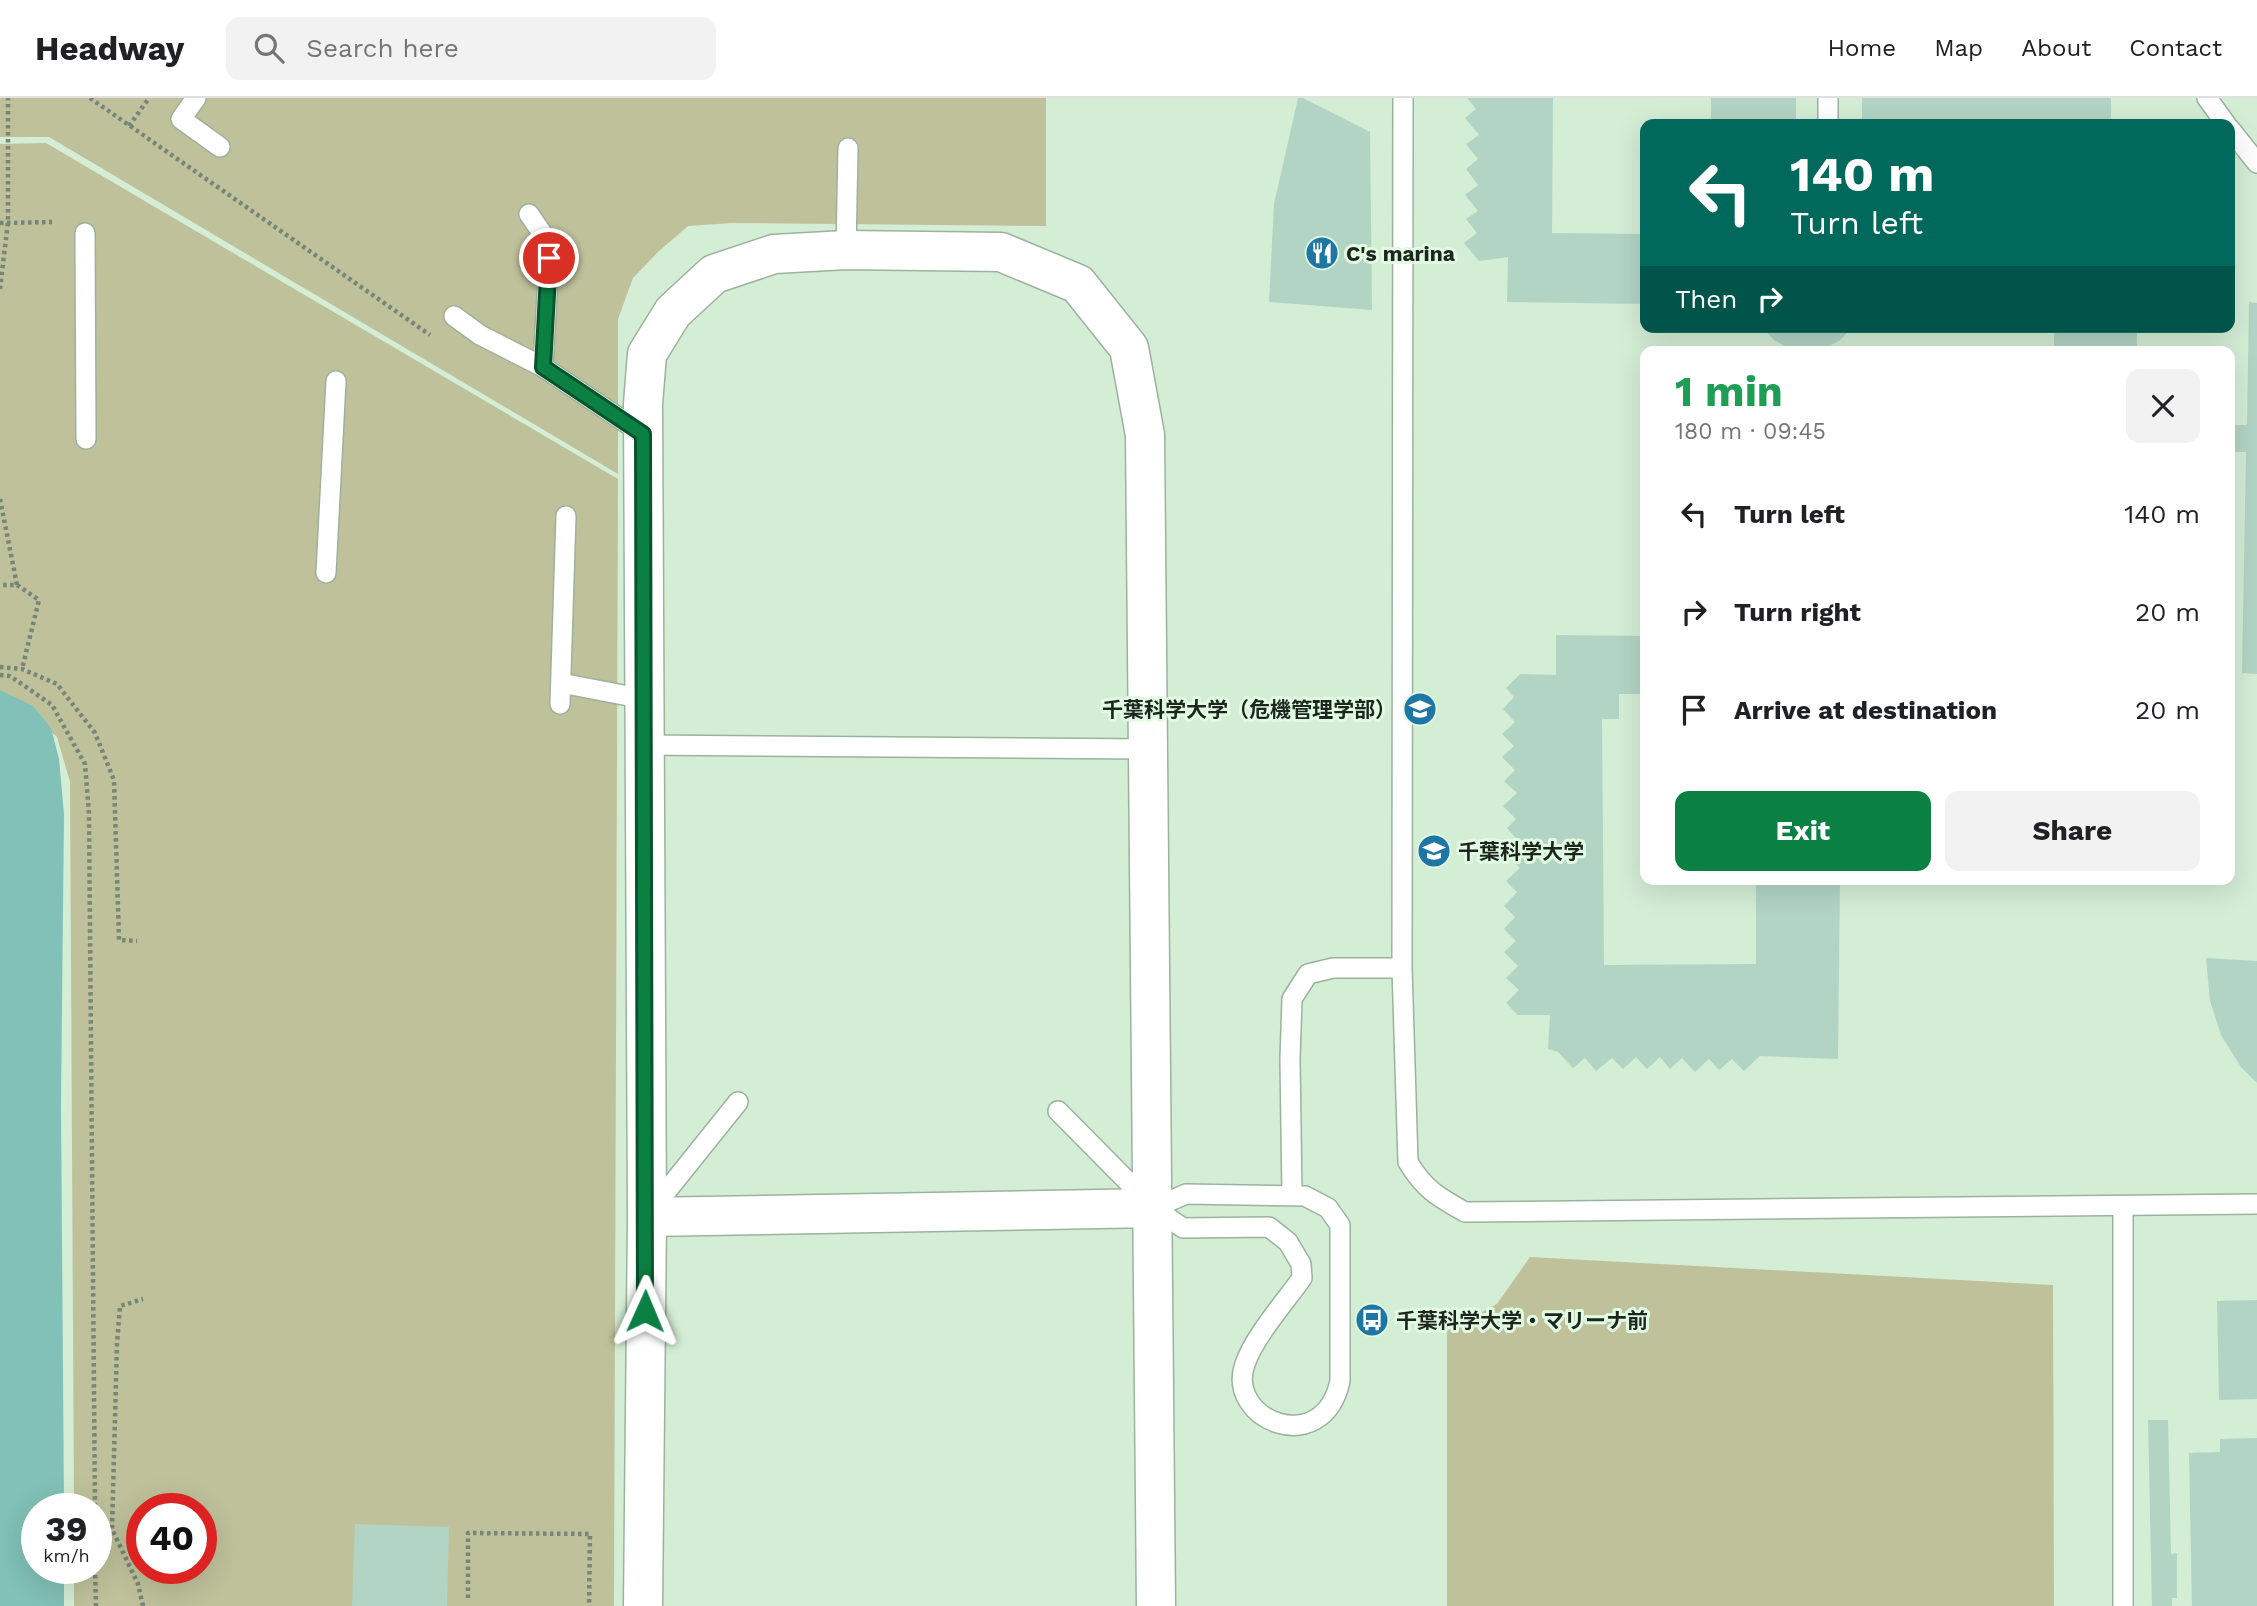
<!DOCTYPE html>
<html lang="en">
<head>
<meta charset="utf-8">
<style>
  body { margin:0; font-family:"Work Sans","Noto Sans JP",sans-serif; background:#f2f2f2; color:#202124; height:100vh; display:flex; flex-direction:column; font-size:26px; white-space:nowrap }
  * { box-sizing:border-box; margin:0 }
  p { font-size:23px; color:#757577 }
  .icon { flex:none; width:38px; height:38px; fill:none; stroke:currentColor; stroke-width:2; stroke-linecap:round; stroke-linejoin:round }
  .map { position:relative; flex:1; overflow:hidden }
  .panel { position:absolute; left:1640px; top:248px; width:595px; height:539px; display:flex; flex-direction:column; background:#fff; border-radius:14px; box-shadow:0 7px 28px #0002 }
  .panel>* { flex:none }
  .top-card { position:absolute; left:1640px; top:21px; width:595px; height:214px; border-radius:14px; box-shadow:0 7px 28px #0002; background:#00695c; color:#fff; overflow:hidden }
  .speed { position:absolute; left:21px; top:1395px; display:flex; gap:14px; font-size:35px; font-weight:700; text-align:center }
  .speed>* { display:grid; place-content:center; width:91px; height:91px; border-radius:50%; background:#fff; box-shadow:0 7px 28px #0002; line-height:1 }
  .speed small { font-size:18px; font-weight:400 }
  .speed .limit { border:10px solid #d22; background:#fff; color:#111 }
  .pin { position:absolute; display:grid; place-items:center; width:60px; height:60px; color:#fff; margin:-30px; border:4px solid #fff; border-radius:50%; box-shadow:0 2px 7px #0007 }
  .me { position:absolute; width:77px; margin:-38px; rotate:1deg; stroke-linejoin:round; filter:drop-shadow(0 0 5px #0008) }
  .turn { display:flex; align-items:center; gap:24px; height:147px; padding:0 35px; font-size:32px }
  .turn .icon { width:91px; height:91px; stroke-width:2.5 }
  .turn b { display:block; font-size:49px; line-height:60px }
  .then { display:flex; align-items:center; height:66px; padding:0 35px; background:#0003; gap:14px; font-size:26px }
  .round { display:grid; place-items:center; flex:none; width:74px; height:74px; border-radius:14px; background:#f2f2f2 }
  .headline { display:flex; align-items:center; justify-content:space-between; height:119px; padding:0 35px }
  h1 { font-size:42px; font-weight:700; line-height:52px; color:#1e9e55 }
  .button { display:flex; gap:14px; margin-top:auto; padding:14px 35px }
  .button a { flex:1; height:80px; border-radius:14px; background:#0b8043; color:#fff; font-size:28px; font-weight:700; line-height:80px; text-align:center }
  .button a+a { background:#f2f2f2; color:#202124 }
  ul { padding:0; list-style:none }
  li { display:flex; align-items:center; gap:21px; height:98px; padding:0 35px }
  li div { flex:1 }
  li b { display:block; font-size:26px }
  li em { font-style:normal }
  header { display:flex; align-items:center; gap:42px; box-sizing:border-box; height:98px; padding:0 35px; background:#fff; border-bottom:2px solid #e0e0e0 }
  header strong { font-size:33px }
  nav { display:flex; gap:38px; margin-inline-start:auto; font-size:24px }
  .search { width:490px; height:63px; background:#f2f2f2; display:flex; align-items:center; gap:18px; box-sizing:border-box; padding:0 24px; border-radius:14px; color:#757577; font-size:26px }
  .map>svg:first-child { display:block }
  .green { fill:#bfc19b; fill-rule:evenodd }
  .water { fill:#81c1b7 }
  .building { fill:#b2d4c4 }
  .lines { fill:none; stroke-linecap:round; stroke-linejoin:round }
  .lane-casing { stroke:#9bb39c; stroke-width:22 }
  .secondary-casing { stroke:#9bb39c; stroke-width:41 }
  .path { stroke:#768777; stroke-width:4.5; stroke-dasharray:3.5 3.5; stroke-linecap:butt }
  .lane { stroke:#fff; stroke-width:19 }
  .secondary { stroke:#fff; stroke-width:38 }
  .route-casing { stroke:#07532c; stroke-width:18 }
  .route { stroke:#0b8043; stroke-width:12 }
  .labels { text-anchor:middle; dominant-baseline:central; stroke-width:6; stroke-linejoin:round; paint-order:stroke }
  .poi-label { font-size:21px; font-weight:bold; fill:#1d261e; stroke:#e1fbe2; text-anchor:start }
</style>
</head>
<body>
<header>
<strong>Headway</strong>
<div class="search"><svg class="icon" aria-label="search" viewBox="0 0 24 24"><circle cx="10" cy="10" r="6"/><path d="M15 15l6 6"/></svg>Search here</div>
<nav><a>Home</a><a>Map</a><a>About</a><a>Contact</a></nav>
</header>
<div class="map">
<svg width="2257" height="1508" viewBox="0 0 2257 1508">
  <rect width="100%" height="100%" fill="#d4edd5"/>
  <path class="green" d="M0,0H1046V128L731,125L688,128L658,154L633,180L618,221V376L49,39H0Z
    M46,45L618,381L614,1508H74V1470H96V1410H74L70,684L57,639L24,611L0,600V46ZM142,1410H201V1470H142Z
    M1530,1159L2053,1187L2054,1508H1447V1233L1497,1206Z"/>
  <path class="water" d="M0,592L33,608L51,630L59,661L64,716L61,1006L64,1410H37V1470H64V1508H0Z"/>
  <path class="building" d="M1298,0H1303L1370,34L1372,212L1269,204L1274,106Z
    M1467,0H1553L1552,135L1645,136V206L1507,204L1508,159L1479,163L1464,145L1477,135L1466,121L1478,113L1465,97L1478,87L1466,71L1478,61L1466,46L1479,37L1465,20L1476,11Z
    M1711,0H1796V26H1711Z
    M1862,0H2111V26H1862Z
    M2249,204L2257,205V576L2242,575L2246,354H2230V327H2247Z
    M1762,229H1853L1839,243L1823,251L1806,254L1789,250L1774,242Z
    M2054,229H2137V254H2054Z
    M1556,537L1645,538V596H1619V621H1602L1604,867L1756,866V782H1840L1838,961L1760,958L1744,973L1732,961L1719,972L1709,961L1695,974L1682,960L1670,971L1660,959L1647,971L1636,959L1623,971L1612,960L1596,973L1585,960L1573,970L1558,954L1548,951L1550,917H1518L1506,905L1519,892L1506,880L1518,868L1504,854L1516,843L1504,831L1515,819L1504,808L1517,794L1506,783L1520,770L1507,757L1519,744L1507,730L1516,721L1503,708L1517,695L1504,683L1515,672L1502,659L1514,648L1502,636L1515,624L1503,611L1514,599L1506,590L1520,576L1556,577Z
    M2206,860L2257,863V985L2241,969L2221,937L2210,903Z
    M2257,1202V1301L2219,1302L2217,1203Z
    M2148,1322H2168L2171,1456L2177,1455V1500H2172V1508H2152Z
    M2257,1340V1508H2192L2189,1355L2220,1354V1341Z
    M355,1426L449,1429L447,1508H352Z"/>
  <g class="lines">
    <defs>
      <path id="lane" d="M196,0L181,21L220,49
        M1403,0L1402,870L1408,1064C1424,1091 1438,1099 1465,1114L2257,1106
        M1828,0V26
        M2207,0L2226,26
        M2230,31L2257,65
        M529,116L544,138L549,160L543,269
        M85,135L86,341
        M846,152L848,50
        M454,218L480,237L543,269L643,336
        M326,475L336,283
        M561,585L644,601
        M560,606L566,418
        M644,647L1148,651
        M1058,1013L1154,1110L1183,1130L1269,1129L1288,1144L1301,1166L1302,1180C1285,1204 1254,1239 1245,1266C1225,1322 1323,1362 1340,1283V1127L1328,1110L1305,1098L1186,1096L1154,1110
        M1292,1098L1290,961L1292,901L1308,876L1333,870H1402
        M2123,1108V1508
        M649,1115L738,1004"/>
      <path id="secondary" d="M647,1119L1154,1110
        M643,1508L647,1119L643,306L647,256L673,214L714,176L774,156L846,152L1001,154L1078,186L1129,250L1145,337L1156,1508"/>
    </defs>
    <use href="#lane" class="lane-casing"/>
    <use href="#secondary" class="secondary-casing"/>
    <path class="path" d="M90,0L430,237
      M129,28L149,0
      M0,125L52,124
      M0,191L8,124V0
      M0,401L17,487H0
      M17,487L39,502L22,571
      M0,569L22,571L57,586L95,635L114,682L119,842L137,843
      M0,577L10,578L52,607L85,666L89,716L95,1410
      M95,1470L96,1508
      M468,1500V1435L590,1436L589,1508
      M143,1508L138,1486L112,1431L117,1246L120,1208L143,1201"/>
    <use href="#lane" class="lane"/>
    <use href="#secondary" class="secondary"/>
  </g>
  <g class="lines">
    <defs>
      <path id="route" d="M549,160L543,269L643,336L645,1213"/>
    </defs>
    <use href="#route" class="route-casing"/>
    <use href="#route" class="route"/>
  </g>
  <defs>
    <symbol id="restaurant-disc" viewBox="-11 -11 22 22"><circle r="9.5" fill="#1e76a5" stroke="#e1fbe2"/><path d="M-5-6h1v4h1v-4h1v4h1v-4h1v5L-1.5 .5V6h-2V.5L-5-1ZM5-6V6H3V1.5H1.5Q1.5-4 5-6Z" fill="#fff"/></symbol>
    <symbol id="university-disc" viewBox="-11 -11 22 22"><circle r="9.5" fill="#1e76a5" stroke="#e1fbe2"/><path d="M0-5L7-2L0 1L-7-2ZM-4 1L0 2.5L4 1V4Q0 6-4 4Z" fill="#fff"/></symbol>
    <symbol id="bus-disc" viewBox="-11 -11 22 22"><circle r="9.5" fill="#1e76a5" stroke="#e1fbe2"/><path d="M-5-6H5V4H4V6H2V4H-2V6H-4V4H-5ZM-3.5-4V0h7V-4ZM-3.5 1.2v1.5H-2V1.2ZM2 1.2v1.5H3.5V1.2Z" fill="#fff"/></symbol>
  </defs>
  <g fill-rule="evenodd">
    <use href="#restaurant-disc" x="1303" y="136" width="38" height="38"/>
    <use href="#university-disc" x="1401" y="592" width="38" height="38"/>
    <use href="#university-disc" x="1415" y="734" width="38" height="38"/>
    <use href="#bus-disc" x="1353" y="1203" width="38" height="38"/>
  </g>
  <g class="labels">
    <g class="poi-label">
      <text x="1346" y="155">C's marina</text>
      <text x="1396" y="611" text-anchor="end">千葉科学大学（危機管理学部）</text>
      <text x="1458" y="753">千葉科学大学</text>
      <text x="1396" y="1222">千葉科学大学・マリーナ前</text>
    </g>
  </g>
</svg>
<div class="speed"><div>39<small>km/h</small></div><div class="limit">40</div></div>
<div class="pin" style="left:549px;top:160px;background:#d93025"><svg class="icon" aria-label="arrive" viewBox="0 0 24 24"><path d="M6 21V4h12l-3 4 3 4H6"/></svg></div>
<svg class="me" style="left:645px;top:1213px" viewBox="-20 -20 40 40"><path d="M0-17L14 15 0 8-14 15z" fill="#0b8043" stroke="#fff" stroke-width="4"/></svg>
<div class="top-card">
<div class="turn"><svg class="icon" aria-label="left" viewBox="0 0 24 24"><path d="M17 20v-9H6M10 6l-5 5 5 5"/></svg><div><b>140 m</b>Turn left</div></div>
<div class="then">Then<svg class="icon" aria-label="right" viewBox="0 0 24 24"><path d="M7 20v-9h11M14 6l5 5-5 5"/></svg></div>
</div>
<section class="panel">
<div class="headline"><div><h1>1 min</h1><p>180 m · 09:45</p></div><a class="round"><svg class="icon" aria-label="close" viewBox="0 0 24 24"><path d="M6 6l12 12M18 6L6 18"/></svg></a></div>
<ul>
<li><svg class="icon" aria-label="left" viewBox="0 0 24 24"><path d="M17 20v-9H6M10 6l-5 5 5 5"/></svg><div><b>Turn left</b></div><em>140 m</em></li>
<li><svg class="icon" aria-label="right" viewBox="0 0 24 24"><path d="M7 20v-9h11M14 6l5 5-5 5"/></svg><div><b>Turn right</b></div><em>20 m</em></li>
<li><svg class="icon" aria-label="arrive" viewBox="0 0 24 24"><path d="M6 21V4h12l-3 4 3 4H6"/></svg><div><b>Arrive at destination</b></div><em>20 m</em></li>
</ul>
<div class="button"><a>Exit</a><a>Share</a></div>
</section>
</div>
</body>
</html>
